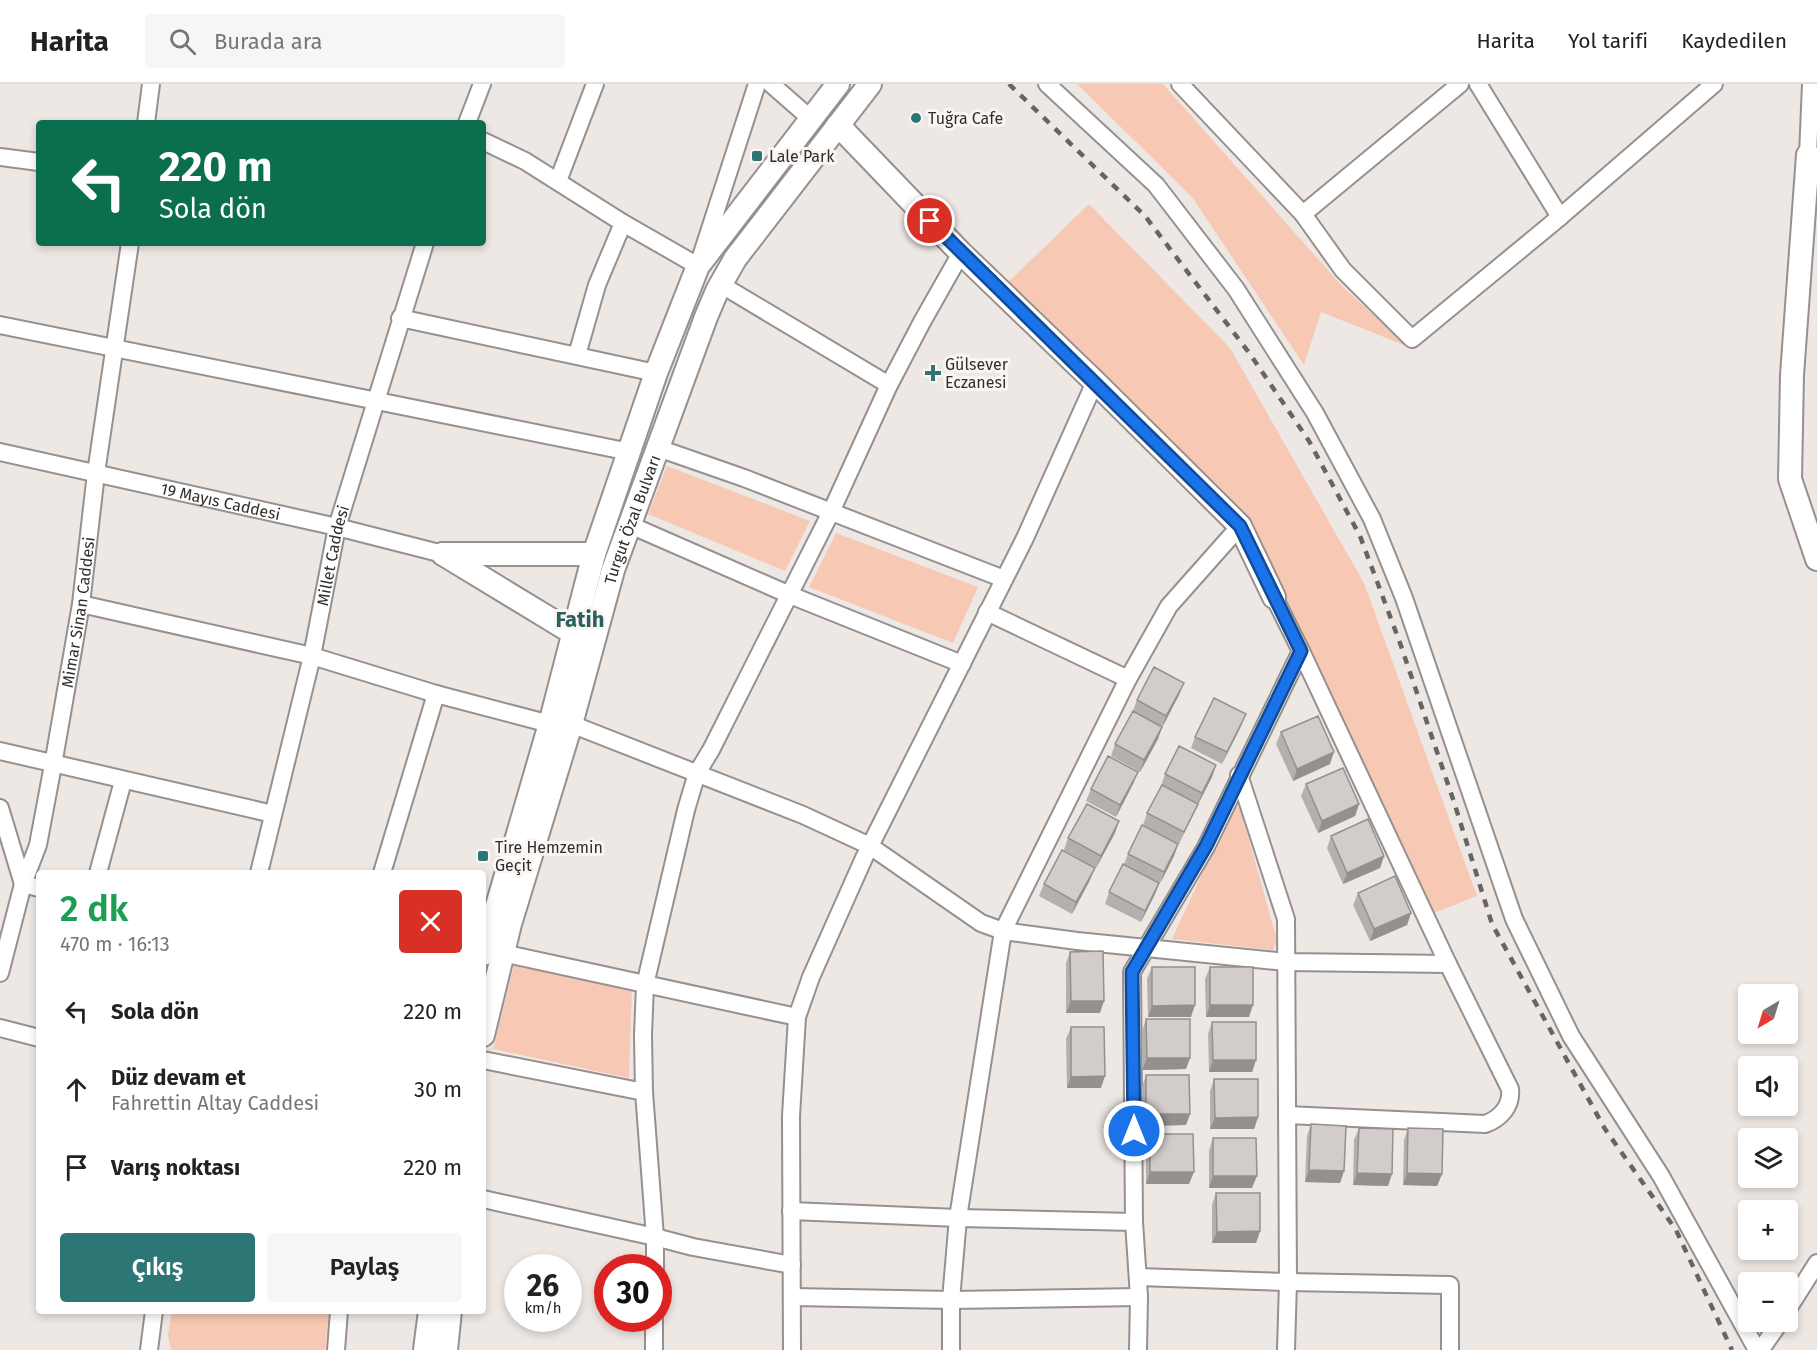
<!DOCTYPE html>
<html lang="tr">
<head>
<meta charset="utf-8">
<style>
  body { margin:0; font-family:"Fira Sans",sans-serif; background:#f6f6f6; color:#222; height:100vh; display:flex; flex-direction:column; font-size:22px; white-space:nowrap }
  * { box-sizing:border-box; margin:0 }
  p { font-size:20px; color:#767676 }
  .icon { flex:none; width:33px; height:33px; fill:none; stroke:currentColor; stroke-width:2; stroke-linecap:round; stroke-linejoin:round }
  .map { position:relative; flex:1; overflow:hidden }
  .side { position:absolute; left:36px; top:786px; width:450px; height:444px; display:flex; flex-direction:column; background:#fff; border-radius:6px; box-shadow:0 3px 9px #0003 }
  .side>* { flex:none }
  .banner { position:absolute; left:36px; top:36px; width:450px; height:126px; border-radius:6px; box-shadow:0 3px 9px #0003; background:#0b6e4f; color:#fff; overflow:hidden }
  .needle { width:39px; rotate:218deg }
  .controls { position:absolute; left:1738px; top:900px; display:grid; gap:12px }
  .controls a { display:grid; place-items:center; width:60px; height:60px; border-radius:6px; background:#fff; box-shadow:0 3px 9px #0003; font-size:30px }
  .speed { position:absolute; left:504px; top:1170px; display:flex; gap:12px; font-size:30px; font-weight:700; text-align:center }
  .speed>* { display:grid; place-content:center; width:78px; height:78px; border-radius:50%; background:#fff; box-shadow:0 3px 9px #0003; line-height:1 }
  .speed small { font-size:15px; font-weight:400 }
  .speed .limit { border:9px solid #d22; background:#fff; color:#111 }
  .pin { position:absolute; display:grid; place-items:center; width:51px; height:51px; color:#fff; margin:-26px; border:3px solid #fff; border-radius:50%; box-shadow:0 2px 6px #0007 }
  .me { position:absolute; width:66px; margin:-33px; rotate:0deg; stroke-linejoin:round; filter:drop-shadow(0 0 4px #0008) }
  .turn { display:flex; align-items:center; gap:21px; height:126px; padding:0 24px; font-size:27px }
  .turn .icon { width:78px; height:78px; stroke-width:2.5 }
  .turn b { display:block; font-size:42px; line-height:51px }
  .round { display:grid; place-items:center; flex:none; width:63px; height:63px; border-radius:6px; background:#f6f6f6 }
  .head { display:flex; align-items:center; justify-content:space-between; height:102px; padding:0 24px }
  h1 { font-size:36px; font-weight:600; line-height:45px; color:#1e9e55 }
  .action { display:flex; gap:12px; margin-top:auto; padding:12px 24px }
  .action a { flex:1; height:69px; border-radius:6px; background:#2d7676; color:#fff; font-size:24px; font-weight:600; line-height:69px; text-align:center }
  .action a+a { background:#f6f6f6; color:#222 }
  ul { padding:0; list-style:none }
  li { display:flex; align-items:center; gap:18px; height:78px; padding:0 24px }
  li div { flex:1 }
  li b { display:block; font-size:22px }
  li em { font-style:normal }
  header { display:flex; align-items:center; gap:36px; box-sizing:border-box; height:84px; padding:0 30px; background:#fff; border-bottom:2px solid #e0e0e0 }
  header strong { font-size:28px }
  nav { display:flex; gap:33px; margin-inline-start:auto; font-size:21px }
  .search { width:420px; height:54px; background:#f6f6f6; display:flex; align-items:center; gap:15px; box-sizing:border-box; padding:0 21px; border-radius:6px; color:#767676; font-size:22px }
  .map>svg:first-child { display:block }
  .green { fill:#f7c8b4 }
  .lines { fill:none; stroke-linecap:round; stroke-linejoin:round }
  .street-casing { stroke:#96908e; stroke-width:20 }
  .secondary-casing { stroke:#96908e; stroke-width:26 }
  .street { stroke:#fff; stroke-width:16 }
  .secondary { stroke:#fff; stroke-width:22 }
  .rail { stroke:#676462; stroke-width:4.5; stroke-dasharray:8 8; stroke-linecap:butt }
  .wall { fill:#b5b0ae }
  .shaded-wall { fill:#93908d }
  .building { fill:#d2cdca; stroke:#93908d; stroke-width:1.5 }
  .route-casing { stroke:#114b97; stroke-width:15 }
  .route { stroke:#1a73e8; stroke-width:10 }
  .poi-dot { fill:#2d7676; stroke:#fbf5f3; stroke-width:2 }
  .labels { text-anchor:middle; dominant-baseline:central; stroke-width:6; stroke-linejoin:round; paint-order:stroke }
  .poi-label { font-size:16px; fill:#302e2d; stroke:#fbf5f3; text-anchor:start }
  .street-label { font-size:16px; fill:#302e2d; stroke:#fbf5f3 }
  .district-label { font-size:22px; font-weight:bold; fill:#276161; stroke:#fbf5f3 }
</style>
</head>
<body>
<header>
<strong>Harita</strong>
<div class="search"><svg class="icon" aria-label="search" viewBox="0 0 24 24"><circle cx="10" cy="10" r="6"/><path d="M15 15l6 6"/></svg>Burada ara</div>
<nav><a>Harita</a><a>Yol tarifi</a><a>Kaydedilen</a></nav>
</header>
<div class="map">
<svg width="1817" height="1266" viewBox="0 0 1817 1266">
  <rect width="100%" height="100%" fill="#eee8e5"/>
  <path class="green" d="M1077,0H1163L1342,202L1409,263L1321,228L1304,281L1192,113Z
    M1089,120L1230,264L1364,499L1477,812L1426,832L1240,442L1000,206Z
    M667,382L810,437L785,487L648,430Z
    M836,449L978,503L953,559L809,503Z
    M1238,722L1241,727L1277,856L1273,866L1172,855L1232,725Z
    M514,881L632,903L629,994L493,965Z
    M172,1227H329L325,1266H171L168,1251Z"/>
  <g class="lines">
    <defs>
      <g id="street">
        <path d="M771,0L811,35"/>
        <path d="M1047,0L1156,101L1236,205L1315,329L1372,435L1404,514L1514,835L1571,952L1661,1092L1757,1266"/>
        <path d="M1180,0L1303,130L1343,186L1412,255L1560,133L1714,0"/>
        <path d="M1478,0L1560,133"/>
        <path d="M146,39L151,0"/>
        <path d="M467,39L482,0"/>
        <path d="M483,57L525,77L623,139L698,182L757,0"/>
        <path d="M1808,71L1811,0"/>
        <path d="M0,73L39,78"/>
        <path d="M558,97L595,0"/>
        <path d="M1303,130L1460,0"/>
        <path d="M720,200L889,301"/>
        <path d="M400,234L656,289"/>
        <path d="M0,241L630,368"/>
        <path d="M577,271L597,201L623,139"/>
        <path d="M658,364L744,394L1004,495"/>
        <path id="s1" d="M0,368L337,443L443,470"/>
        <path d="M630,441L790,511L962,580"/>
        <path d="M81,520L312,572L436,610L550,640"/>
        <path d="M987,528L1128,595"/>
        <path d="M571,640L803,731L870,762L981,839L1003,847L1077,857L1286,878L1448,880L1301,567"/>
        <path d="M0,667L273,730"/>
        <path d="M1239,691L1286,835L1288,1198L1286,1266"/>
        <path d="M0,724L23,800L39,804"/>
        <path d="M98,789L123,697"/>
        <path id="s2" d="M259,789L312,572L337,443L425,159"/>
        <path d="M382,789L436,610"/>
        <path d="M502,869L797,933"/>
        <path id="s3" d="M0,889L23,800L38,761L53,681L81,520L96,389L130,159"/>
        <path d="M0,944L39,954"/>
        <path d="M483,976L644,1008"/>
        <path d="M1287,1031L1485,1040C1500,1035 1512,1022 1510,1005L1448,880"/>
        <path d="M483,1115L655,1153L693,1163L792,1181"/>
        <path d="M791,1127L958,1134L1134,1138"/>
        <path d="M655,1184V1153L644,1008L643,951L645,901L686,726L697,689L711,666L831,428L889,301L922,238L961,169"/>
        <path d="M1138,1193L1288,1198L1450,1201V1266"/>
        <path d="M793,1213L951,1216L1139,1213"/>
        <path d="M1788,1225L1817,1179"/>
        <path d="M149,1266L154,1227"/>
        <path d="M336,1266L339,1227"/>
        <path d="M654,1266V1234"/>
        <path d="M792,1266L791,1032L797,933L811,893L864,774L1025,454L1095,298"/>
        <path d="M951,1266V1216L958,1134L1003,847L1128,595L1169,522L1240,442"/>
        <path d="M1138,1266L1139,1213L1134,1138L1132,888L1206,763L1301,567L1274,513"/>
        <path d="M1758,1266L1764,1261L1780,1238"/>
      </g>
      <g id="secondary">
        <path d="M838,41L961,169L1095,298L1240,442L1274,513"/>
        <path d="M1808,71L1792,291L1790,395L1817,475"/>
        <path d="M443,470L573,549"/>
        <path d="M443,470H594"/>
        <path d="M483,870L550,640L594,470L656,289L698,182L838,0"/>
        <path id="s4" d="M483,951L510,840L571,640L613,486L706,233L717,207L735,175L870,0"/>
        <path d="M425,1266L430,1227"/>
        <path d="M446,1266L450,1227"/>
      </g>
    </defs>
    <use href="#street" class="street-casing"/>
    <use href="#secondary" class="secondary-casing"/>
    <use href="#street" class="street"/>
    <use href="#secondary" class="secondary"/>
    <path class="rail" d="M1009,0L1145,132L1250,270L1309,357L1360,452L1400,559L1454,718L1492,840L1605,1045L1676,1146L1732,1266"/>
  </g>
  <path class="wall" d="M1179,611L1162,643L1158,655L1140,688L1111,672L1115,660L1133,627L1137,616Z
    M1241,642L1222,680L1191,664L1195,653Z
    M1281,648L1330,680L1293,697L1276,660Z
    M1216,681L1212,693L1179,760L1143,741L1147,729L1161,702L1165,690Z
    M1138,688L1133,700L1116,733L1086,717L1091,705Z
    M1306,700L1359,720L1355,732L1318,749L1301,712Z
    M1115,749L1096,784L1064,766L1068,754Z
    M1331,752L1384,772L1380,784L1343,800L1327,764Z
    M1178,760L1174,772L1159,800L1155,810L1141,838L1105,820L1109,808L1124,780L1128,770Z
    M1090,796L1072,830L1039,812L1044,800Z
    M1358,809L1411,829L1407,841L1370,857L1353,821Z
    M1070,868L1100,929H1066V879Z
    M1152,883L1191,933H1148L1147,895Z
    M1210,883L1249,933H1206L1205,895Z
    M1146,935L1190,974L1186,985L1142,986V947Z
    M1212,938L1256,976L1252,988H1209L1208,950Z
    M1071,943L1101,1004H1067L1066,955Z
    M1146,991L1190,1030L1186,1041L1142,1042V1003Z
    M1214,995L1258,1033L1254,1045H1210V1007Z
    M1311,1040L1344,1087L1340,1099L1305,1098L1307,1052Z
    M1359,1044L1388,1102L1353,1101L1354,1056Z
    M1408,1044L1442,1090L1437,1102L1403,1101L1404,1056Z
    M1150,1050L1189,1100H1146V1062Z
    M1213,1054L1252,1104H1209V1066Z
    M1216,1109L1260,1147L1256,1159H1212V1121Z"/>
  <path class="shaded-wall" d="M1184,599L1179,611L1162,644L1166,632Z
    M1246,630L1241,642L1222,680L1227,668Z
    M1162,643L1158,655L1140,688L1144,676Z
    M1334,668L1330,680L1293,697L1297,685Z
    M1216,681L1212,693L1197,721L1202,709Z
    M1138,688L1133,700L1116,733L1120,721Z
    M1359,720L1355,732L1318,749L1322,737Z
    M1119,737L1115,749L1096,784L1101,772Z
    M1178,760L1174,772L1160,800L1164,788Z
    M1384,772L1380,784L1343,800L1347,789Z
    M1095,784L1090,796L1072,830L1076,818Z
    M1159,799L1155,810L1141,838L1145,827Z
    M1411,829L1407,841L1370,857L1374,845Z
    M1071,917H1104L1100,929H1066Z
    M1195,921L1191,933H1148L1152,922Z
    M1210,921H1253L1249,933H1206Z
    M1147,974H1190L1186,985L1142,986Z
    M1213,976H1256L1252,988H1209Z
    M1105,992L1101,1004H1067L1071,993Z
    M1146,1030H1190L1186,1041L1142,1042Z
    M1258,1033L1254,1045H1210L1215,1034Z
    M1309,1086L1344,1087L1340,1099L1305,1098Z
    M1150,1088H1194L1189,1100H1146Z
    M1357,1089L1392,1090L1388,1102L1353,1101Z
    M1407,1089L1442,1090L1437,1102L1403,1101Z
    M1213,1092H1257L1252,1104H1209Z
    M1260,1147L1256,1159H1212L1217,1148Z"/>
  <path class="building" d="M1154,583L1184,599L1166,632L1137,616Z
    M1214,614L1246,630L1227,668L1195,653Z
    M1133,627L1162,643L1144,676L1115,660Z
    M1318,632L1334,668L1297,685L1281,648Z
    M1179,662L1216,681L1202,709L1165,690Z
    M1108,672L1138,688L1120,721L1091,705Z
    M1343,684L1359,720L1322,737L1306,700Z
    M1162,701L1198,720L1184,748L1147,729Z
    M1087,720L1119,737L1101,772L1068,754Z
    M1368,735L1384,772L1347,789L1331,752Z
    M1142,741L1178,760L1164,788L1128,770Z
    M1062,766L1095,784L1076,818L1044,800Z
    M1123,780L1159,799L1145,827L1109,808Z
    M1395,792L1411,829L1374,845L1358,809Z
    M1103,867L1104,917H1071L1070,868Z
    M1152,883H1195V921L1152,922Z
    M1210,883H1253V921H1210Z
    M1146,935H1190V974H1147Z
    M1212,938H1256V976H1213Z
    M1071,943H1104L1105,992L1071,993Z
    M1146,991H1189L1190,1030H1146Z
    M1214,995H1258V1033L1215,1034Z
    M1311,1040L1346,1042L1344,1087L1309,1086Z
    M1359,1044L1393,1045L1392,1090L1357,1089Z
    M1408,1044L1443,1045L1442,1090L1407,1089Z
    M1150,1050H1193L1194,1088H1150Z
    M1213,1054H1256L1257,1092H1213Z
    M1216,1109H1260V1147L1217,1148Z"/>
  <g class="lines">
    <defs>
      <path id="route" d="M930,137L1240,442L1301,567L1206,762L1132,888L1134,1047"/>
    </defs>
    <use href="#route" class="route-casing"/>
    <use href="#route" class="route"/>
  </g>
  <g class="poi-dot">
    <circle cx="916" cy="34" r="6"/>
    <rect x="751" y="66" width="12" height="12" rx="3"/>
    <path d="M930 280h6v6h6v6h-6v6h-6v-6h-6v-6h6z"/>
    <rect x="477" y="766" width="12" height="12" rx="3"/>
  </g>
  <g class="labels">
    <g class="poi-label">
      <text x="928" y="34">Tuğra Cafe</text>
      <text x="769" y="72">Lale Park</text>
      <text x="945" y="280">Gülsever<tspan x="945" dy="18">Eczanesi</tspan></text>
      <text x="495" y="763">Tire Hemzemin<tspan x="495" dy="18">Geçit</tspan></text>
    </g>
    <g class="street-label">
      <text stroke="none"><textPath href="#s1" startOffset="226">19 Mayıs Caddesi</textPath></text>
      <text stroke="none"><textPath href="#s4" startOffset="537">Turgut Özal Bulvarı</textPath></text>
      <text stroke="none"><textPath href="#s2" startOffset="326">Millet Caddesi</textPath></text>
      <text stroke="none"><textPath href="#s3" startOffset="370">Mimar Sinan Caddesi</textPath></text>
    </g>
    <g class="district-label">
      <text x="580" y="535">Fatih</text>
    </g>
  </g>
</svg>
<div class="controls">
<a><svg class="needle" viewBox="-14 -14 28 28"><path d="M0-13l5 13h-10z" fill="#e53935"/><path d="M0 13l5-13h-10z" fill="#767676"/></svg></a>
<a><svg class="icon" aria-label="sound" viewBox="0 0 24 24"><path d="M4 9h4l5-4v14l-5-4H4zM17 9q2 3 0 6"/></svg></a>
<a><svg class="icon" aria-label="layers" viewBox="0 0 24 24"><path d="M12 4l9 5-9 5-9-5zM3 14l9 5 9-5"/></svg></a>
<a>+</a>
<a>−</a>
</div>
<div class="speed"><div>26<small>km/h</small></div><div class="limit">30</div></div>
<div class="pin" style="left:930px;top:137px;background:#d93025"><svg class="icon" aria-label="arrive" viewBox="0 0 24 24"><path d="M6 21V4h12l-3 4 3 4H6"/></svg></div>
<svg class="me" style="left:1134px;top:1047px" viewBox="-20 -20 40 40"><circle r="17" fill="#1a73e8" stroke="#fff" stroke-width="3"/><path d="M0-11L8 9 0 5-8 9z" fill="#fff"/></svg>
<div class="banner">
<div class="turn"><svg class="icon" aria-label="left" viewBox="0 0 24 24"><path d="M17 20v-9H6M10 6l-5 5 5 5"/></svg><div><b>220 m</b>Sola dön</div></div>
</div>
<section class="side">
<div class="head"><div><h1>2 dk</h1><p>470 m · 16:13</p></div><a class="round" style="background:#d93025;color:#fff"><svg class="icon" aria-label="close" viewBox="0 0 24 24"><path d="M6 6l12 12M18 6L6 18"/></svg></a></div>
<ul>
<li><svg class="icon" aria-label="left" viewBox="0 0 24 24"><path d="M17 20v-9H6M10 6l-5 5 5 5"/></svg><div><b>Sola dön</b></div><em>220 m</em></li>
<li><svg class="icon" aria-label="ahead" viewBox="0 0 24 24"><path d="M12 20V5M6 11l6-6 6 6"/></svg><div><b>Düz devam et</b><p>Fahrettin Altay Caddesi</p></div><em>30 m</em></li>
<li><svg class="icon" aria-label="arrive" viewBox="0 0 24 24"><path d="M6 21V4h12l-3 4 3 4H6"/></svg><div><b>Varış noktası</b></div><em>220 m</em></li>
</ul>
<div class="action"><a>Çıkış</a><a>Paylaş</a></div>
</section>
</div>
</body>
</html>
